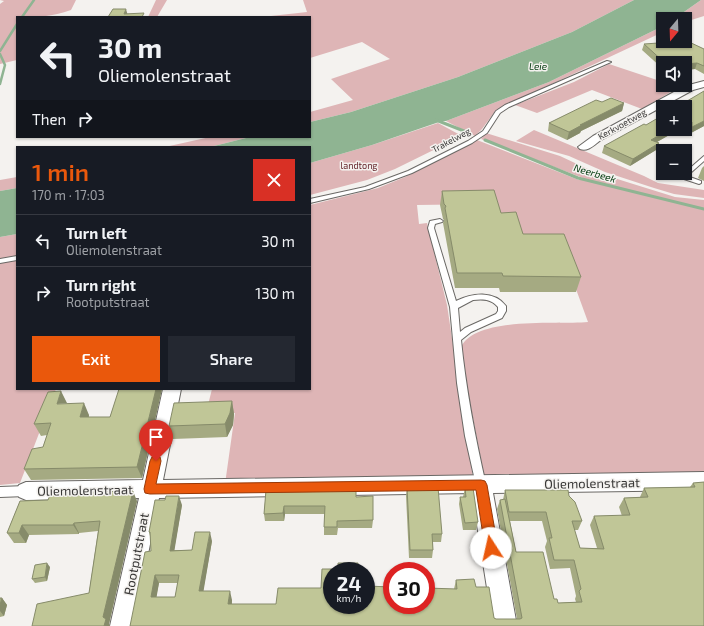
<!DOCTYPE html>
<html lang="en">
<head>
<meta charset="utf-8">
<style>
  body { margin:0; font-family:"Exo 2",sans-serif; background:#242831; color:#f1f3f6; height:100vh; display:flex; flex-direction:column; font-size:15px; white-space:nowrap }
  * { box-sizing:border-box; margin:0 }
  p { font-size:13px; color:#9ea1a6 }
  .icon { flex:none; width:22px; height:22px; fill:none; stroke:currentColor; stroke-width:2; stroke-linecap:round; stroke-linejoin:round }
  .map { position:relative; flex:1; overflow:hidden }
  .side { position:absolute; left:16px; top:146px; width:295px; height:244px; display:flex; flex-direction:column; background:#171b24; border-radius:0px; box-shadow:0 1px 3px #0004 }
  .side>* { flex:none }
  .guide { position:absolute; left:16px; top:16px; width:295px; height:122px; border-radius:0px; box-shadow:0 1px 3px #0004; background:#171b24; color:#f1f3f6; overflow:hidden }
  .needle { width:26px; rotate:199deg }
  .controls { position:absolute; left:656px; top:12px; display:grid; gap:8px }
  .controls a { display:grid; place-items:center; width:36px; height:36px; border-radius:0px; background:#171b24; box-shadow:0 1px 3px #0004; font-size:20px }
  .speed { position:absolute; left:323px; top:562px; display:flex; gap:8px; font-size:20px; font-weight:700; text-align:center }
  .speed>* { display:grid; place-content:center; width:52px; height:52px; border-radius:50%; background:#171b24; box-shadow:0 1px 3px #0004; line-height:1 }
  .speed small { font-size:10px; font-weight:400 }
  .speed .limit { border:6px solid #d22; background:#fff; color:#111 }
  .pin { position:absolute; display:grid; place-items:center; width:34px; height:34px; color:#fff; margin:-41px -17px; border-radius:50% 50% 50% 0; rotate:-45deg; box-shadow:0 0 4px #0007 }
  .pin .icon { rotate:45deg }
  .me { position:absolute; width:44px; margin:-22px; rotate:350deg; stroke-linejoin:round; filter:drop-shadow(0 0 3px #0008) }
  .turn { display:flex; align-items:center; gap:14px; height:84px; padding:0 16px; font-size:18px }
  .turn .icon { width:52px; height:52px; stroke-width:2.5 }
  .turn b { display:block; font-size:28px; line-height:34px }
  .then { display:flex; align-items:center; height:38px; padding:0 16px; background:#0003; gap:8px; font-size:15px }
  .round { display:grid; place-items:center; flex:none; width:42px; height:42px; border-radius:0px; background:#242831 }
  .head { display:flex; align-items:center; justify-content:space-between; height:68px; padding:0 16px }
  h1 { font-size:24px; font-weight:600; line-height:30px; color:#ea580c }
  .action { display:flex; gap:8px; margin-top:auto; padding:8px 16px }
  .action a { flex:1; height:46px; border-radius:0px; background:#ea580c; color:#fff; font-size:16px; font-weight:600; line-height:46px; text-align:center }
  .action a+a { background:#242831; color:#f1f3f6 }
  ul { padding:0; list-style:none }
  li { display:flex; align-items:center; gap:12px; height:52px; padding:0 16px; border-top:1px solid #363941 }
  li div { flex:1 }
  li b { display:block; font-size:15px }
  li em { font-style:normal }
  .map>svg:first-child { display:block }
  .green { fill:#deb5b6 }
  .water { fill:#8fb492 }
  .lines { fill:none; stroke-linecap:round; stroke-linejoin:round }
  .stream-far1 { stroke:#8fb492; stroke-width:2.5 }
  .stream { stroke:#8fb492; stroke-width:3 }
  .service-casing { stroke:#6a6865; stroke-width:2 }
  .minor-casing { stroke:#6a6865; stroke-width:2 }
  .service { fill:#fff; fill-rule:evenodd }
  .minor { fill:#fff; fill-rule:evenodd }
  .wall { fill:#a5aa82; fill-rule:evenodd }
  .shaded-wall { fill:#868b6a }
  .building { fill:#c0c697; stroke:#868b6a; fill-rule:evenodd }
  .route { fill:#ea580c; stroke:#983908 }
  .labels { text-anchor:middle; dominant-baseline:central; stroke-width:3; stroke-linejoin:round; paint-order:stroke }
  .far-street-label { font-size:9px; fill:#393837; stroke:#f4f2ef }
  .far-park-label { font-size:9px; fill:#622229; stroke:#f4f2ef }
  .far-water-label { font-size:10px; font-style:italic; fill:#00390d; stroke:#f4f2ef }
  .near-street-label { font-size:13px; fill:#393837; stroke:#f4f2ef }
</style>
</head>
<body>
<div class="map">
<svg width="704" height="626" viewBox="0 0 704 626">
  <rect width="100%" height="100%" fill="#f4f2ef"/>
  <path class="green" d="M0,0H76L71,10C52,17 37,17 17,17V60L0,64V4L4,1Z
    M156,0H167L157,17H148Z
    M303,0H634L572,32L458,77L351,112L310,122V112L353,100L331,79L390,59L362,42L310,58V17H262L307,12Z
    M701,0H704V16L685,22V19H674Z
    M663,26V32L496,110L482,129L475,136L446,121L549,82Z
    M609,64L663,82V85H673L679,87L642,109L592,90L537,113L515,105L574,82Z
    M438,123L462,136L395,169L367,180L310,195V163L372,145Z
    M534,130L644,176L658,183L704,190V198L674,194L654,188L605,172L569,156L516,141Z
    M486,133L560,156L592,171L630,183L675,197L704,200V209H700L704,210V476L485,481L460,350C470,315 560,325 588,322L561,248L519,247L491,204L417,205L419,224L427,223L447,305L473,478L225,484L235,413H206L212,389H310V205L378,188L405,177L477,140L579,180L583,178L481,139Z
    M210,137H250L210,147H165Z
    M17,177V188L0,191V180Z
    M17,234V389H56L20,483L0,485V237Z"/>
  <path class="water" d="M634,0H701L674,19H663V26L549,82L446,121H442L372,145L310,163V147H210L250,137H310V122L351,112L458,77L572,32Z
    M17,188V234L0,237V191Z"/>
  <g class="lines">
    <path class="stream-far1" d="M22,17L34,0
      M0,51L17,24
      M0,54L5,65L0,84"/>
    <path class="stream" d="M436,120L469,133
      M485,140L578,178L704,209"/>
    <defs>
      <path id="service" d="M607,61L611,62L509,107L500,113L487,133L472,143L412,173L369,189L310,203V199L365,187L408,171L468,141L483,131L496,111L505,105Z
        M704,156V161L687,176L701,181V183L699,184L681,178V176Z
        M440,219L443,221L442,222L435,224L434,228L456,301C472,293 494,290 506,306V311L502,318L471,332L461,340C466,390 475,436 486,485L485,488L481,489L477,488L476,485L465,436L457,383L450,307L428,228L430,221ZM473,300C483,299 491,299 498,307V311L496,314L465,328L460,332L458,308Z
        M17,256V260L0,263V259Z
        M26,486L30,488L31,491L30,494L26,496L0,497V487Z"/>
      <path id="minor" d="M704,81V87L693,90L601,140C594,145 588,152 580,149L578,147L593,136L685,86Z
        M163,389H181L163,480L704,472V490L493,493L517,626H493L472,493L159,498L134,626H110L139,498L26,500L19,497L16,491L19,485L26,482L143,480Z"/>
    </defs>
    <use href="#service" class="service-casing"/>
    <use href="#minor" class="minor-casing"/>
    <use href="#service" class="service"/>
    <use href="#minor" class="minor"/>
  </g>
  <path class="wall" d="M644,44L704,49V74L695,69L685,70V63H663V69L642,50Z
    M704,91V126L689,134L690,128L677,136L671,134L657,142L659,143L656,150L630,166L602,153L604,146L663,129H685Z
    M602,102L624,103L622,111L581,131L580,133L567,140L548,131L549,123Z
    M704,166V181L698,178L702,168Z
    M442,191L501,213L523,234L581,277L576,292H500L499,288H455L443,223L444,220L443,219L440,205Z
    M118,389H162L142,478L31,480L24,469L43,447L47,435L41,436L34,424L67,404L89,415V417H110L119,391Z
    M232,401L234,414L233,425L227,437L173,439L169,426Z
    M704,482V626H130L151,551L150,536L149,532L182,505L174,550H192L212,541L203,591L232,600V604H276L321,588L338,569L358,563L332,605L454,589L456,580L476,587L494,618L496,619H517L497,509L500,500H503L505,490L569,496L582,521L578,530H574L580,548H597L590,525L594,516H622L619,507L624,498L640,497L644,488L690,487L693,483ZM510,521H542L547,541L545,547L550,569L570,568L576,596L575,599L576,602L558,603L554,599L516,552ZM159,583H178L175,597H156Z
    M407,487L442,534L441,542H433V550L432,558H409L406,496Z
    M465,488L478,522L476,530H463L459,504L460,497H463Z
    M266,490L356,497L373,520L372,528H338L337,535H324V527L325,514H285L284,521H265L264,514Z
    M20,501H137L109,624L110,626H32L89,593L98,531L79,533V534L29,535L26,543H14L7,533Z
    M50,567L47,581L35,583L32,579Z
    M0,598H2L7,605L4,616L0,617Z"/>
  <path class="shaded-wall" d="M126,9L128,16L124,14Z
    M697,63L695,69L685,70V64Z
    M624,103L622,111L581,131L580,133L567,140L569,132L580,125Z
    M704,121V126L689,134L692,127Z
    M692,122L690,128L677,136L679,129H685V126Z
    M670,129H673L671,134L648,147L651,140Z
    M659,143L656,150L630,166L633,159Z
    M156,389H162L142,478L137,467Z
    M61,391L67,403L57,404Z
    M232,401L234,414L233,425L227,437L225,424Z
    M84,403L89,415L85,429L80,417Z
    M133,491L137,501L109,624L110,626H104L103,617Z
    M179,496L182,505L173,559L170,551Z
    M284,506L285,514L284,521L283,513Z
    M74,523L79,533V534L73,525Z
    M22,525L29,535L26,543L19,533Z
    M210,532L212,541L202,600L199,591Z
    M47,563L50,567L47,581L45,577Z
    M155,575L159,583L155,606L151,597Z
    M230,591L232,600L231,612L228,604Z
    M2,598L7,605L4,616L0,611V605Z"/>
  <path class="building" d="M113,9H126L124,14L144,13L142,17H108Z
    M687,41L704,49V66L697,63L685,64V63H665L644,44Z
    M704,91V121L692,127V122L685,126V107H677Z
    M611,98L624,103L580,125H582L569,132L549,123L596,100L602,102Z
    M663,115V129H670L651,140L659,143L633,159L604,146L644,124L646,125Z
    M494,190L501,213L516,212L523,234H564L581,277L503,276L502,273H457L445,208L446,206L444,204L442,191Z
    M119,389H156L137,467L24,469L32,449L43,447L51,423L34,424L48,392L61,391L57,404L84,403L80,417H110Z
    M232,401L230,413L225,424L169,426L174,403Z
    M704,482V626H130L145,552L151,551L150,532H149L155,500H165L166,496H179L170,551L192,550L195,532H210L199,591H230L228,604H276L278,588H321L322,569H338V563H358V571H332V605H366V586L392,587V605H426V588L457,589L456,580L474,579L476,587H489L494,618L496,619H520L522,618L500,500L505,499L516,552H543L554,599H557L558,603L582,602L579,591L581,589L574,560H554L549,538H552L546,512H509L505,490H568L569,496L575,502L582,521H572L580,548L604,549L594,516L630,515L624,498L648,497L644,488L695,487L693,483ZM155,575H179L175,597H151Z
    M407,487H438L442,534H432L433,550H410Z
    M465,488H473L478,522L465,523L460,497H466Z
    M266,490H356V497L373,496V520L337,521V527H324L325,506H284L283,513L264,514Z
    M133,491L103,617L106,619L104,626H32L37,604L89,593L100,521L74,523L73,525H22L19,533H7L20,501L48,500L51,493Z
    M47,563L45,577L32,579L35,565Z
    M0,598H2L0,605Z"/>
  <path class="route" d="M156,456L160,457L161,461L156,484L481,480L485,481L487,485L498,548L496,552L491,553L487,552L485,548L476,490L150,494L145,493L144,489L150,461L152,457Z"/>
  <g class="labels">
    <g class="far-street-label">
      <text transform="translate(622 124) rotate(-29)">Kerkvoetweg</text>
      <text transform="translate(451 140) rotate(-28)">Trakelweg</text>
    </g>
    <g class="far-park-label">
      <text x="359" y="165">landtong</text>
    </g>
    <g class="far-water-label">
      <text x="538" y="66">Leie</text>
      <text transform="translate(595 173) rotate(16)">Neerbeek</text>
    </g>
    <g class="near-street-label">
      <text transform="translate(592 483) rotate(-1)">Oliemolenstraat</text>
      <text transform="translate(85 490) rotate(-1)">Oliemolenstraat</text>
      <text transform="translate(136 554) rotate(-79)">Rootputstraat</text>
    </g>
  </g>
</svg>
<div class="controls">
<a><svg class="needle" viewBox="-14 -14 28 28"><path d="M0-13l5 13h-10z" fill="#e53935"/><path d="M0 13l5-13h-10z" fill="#9ea1a6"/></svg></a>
<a><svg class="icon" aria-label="sound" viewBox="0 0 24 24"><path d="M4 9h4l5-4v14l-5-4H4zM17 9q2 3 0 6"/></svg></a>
<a>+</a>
<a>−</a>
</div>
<div class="speed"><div>24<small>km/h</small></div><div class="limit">30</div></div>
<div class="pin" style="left:156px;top:461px;background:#d93025"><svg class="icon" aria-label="arrive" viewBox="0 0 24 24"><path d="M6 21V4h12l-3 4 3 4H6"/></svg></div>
<svg class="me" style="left:491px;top:548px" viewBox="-20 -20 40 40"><circle r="19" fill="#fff"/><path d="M0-13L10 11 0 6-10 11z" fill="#ea580c"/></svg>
<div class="guide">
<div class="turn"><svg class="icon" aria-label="left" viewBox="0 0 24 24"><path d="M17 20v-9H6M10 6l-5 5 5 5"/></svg><div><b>30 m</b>Oliemolenstraat</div></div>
<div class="then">Then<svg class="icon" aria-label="right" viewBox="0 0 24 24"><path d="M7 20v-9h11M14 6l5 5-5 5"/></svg></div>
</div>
<section class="side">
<div class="head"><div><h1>1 min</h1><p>170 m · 17:03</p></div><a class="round" style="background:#d93025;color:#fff"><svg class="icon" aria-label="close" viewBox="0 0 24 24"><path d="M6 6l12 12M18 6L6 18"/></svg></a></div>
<ul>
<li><svg class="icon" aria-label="left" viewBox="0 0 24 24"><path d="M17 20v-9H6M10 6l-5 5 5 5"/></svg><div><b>Turn left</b><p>Oliemolenstraat</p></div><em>30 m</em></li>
<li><svg class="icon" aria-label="right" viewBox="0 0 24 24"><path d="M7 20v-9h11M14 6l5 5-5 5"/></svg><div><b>Turn right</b><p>Rootputstraat</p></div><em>130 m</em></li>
</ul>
<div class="action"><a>Exit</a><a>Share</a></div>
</section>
</div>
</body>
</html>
